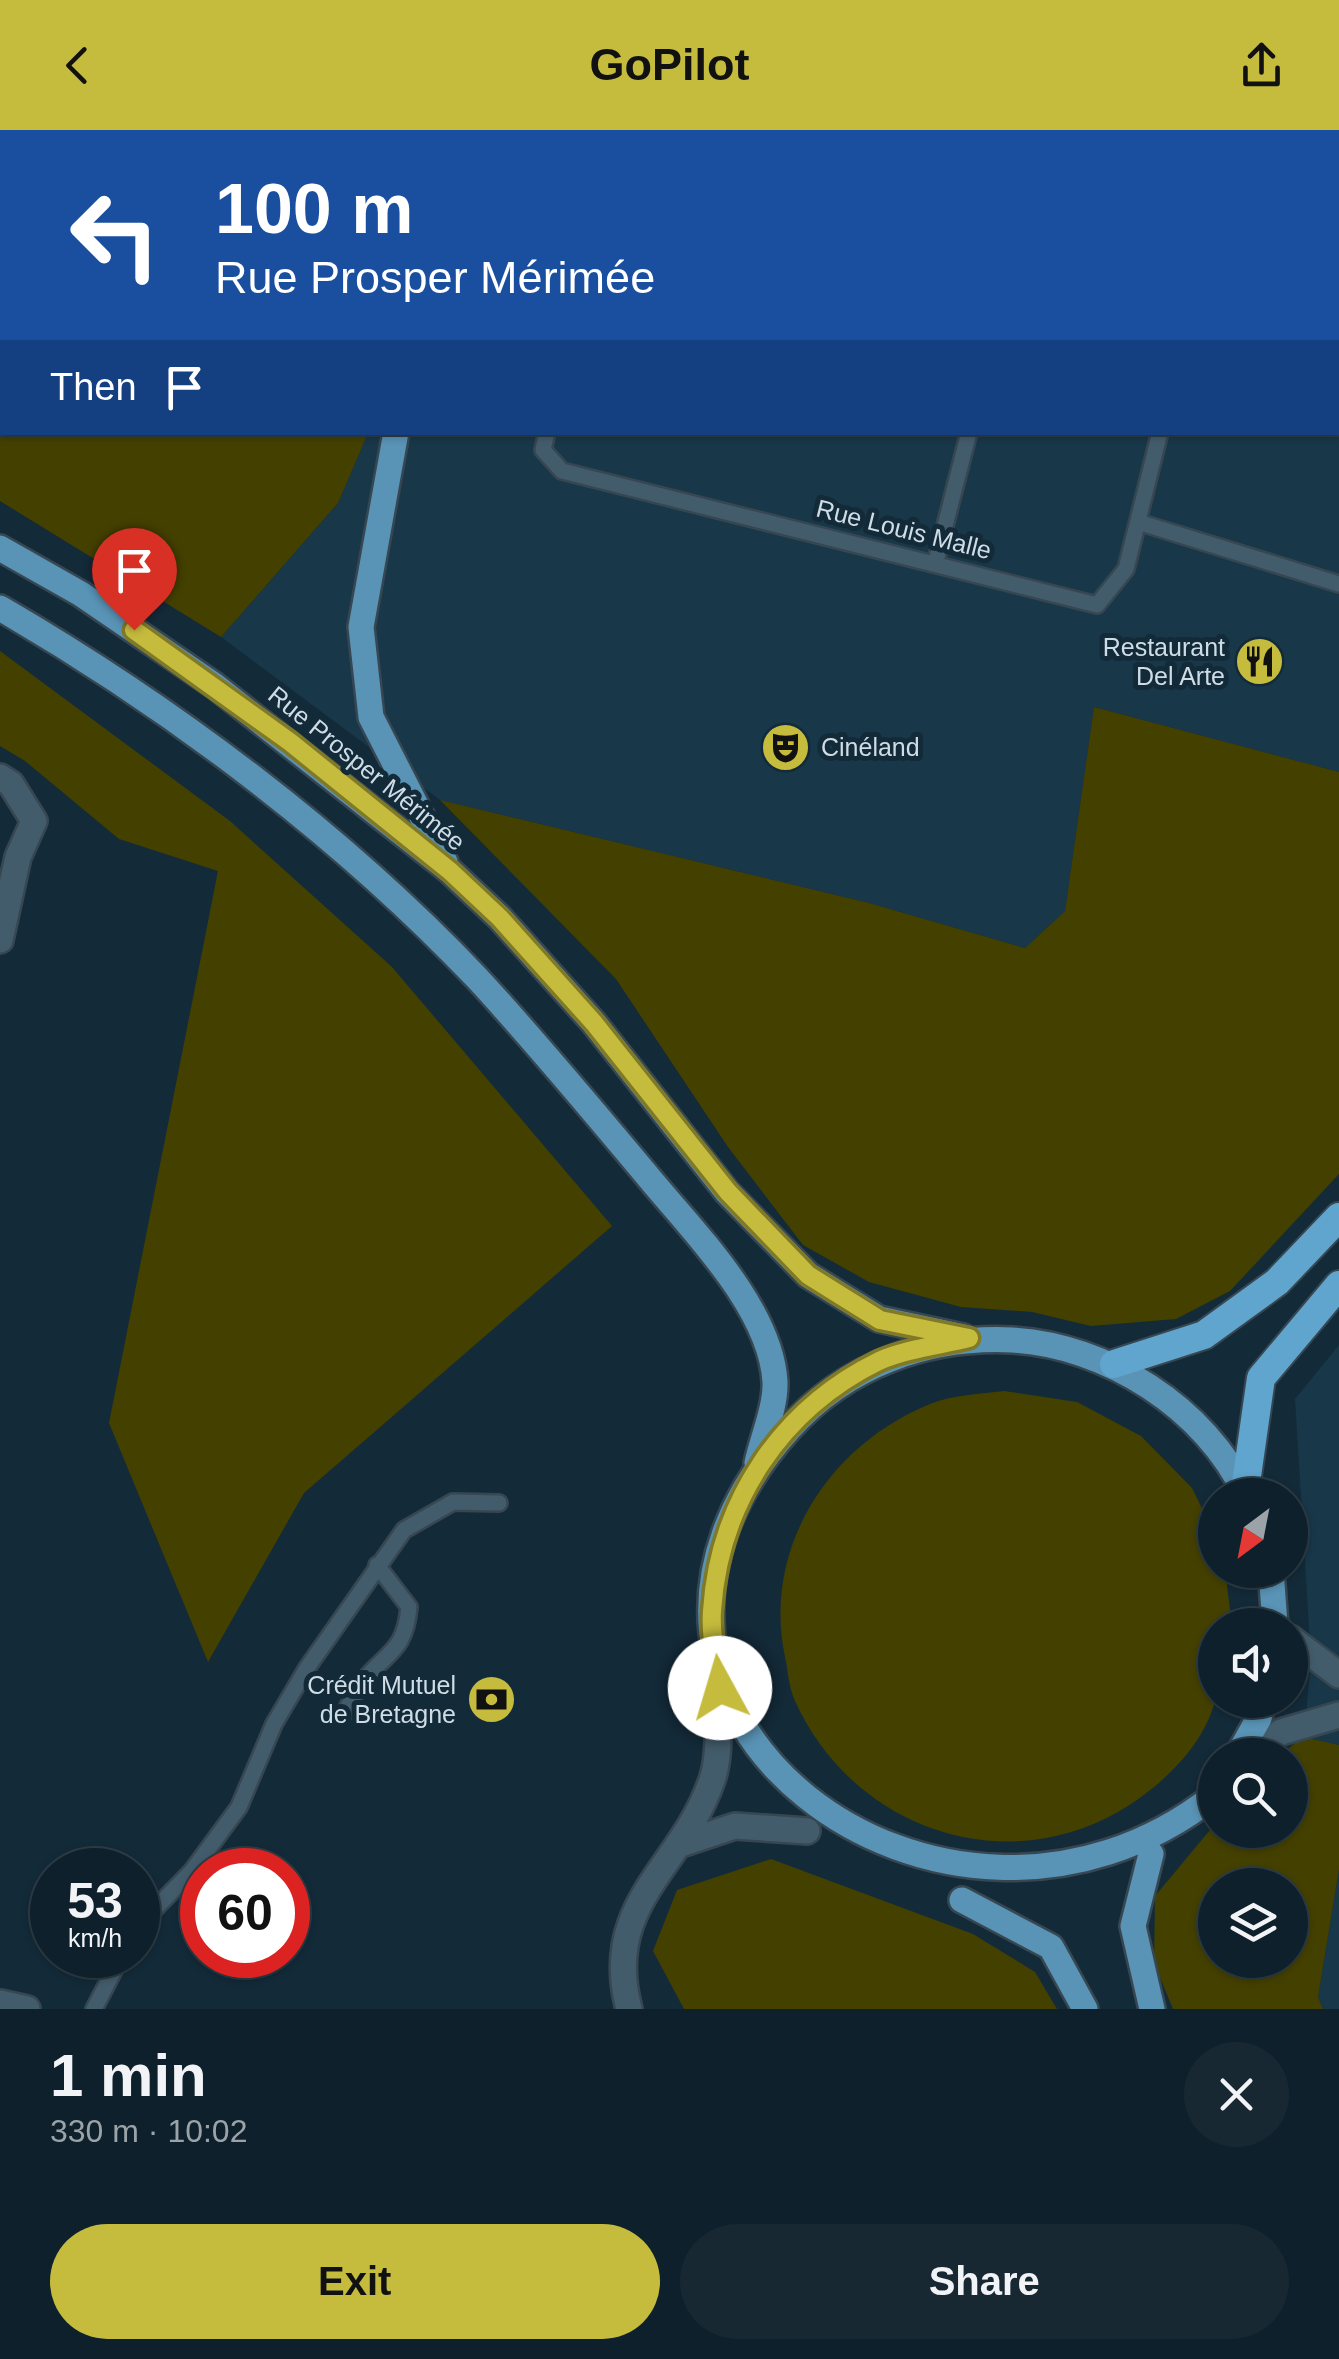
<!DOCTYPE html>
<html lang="en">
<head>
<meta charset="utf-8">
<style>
  body { margin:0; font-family:Helvetica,sans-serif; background:#172833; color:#f1f3f6; height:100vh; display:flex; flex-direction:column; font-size:38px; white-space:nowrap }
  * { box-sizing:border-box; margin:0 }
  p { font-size:32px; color:#9ba3a9 }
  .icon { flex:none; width:55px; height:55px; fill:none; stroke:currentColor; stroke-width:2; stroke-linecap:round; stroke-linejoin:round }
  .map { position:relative; height:1879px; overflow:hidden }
  .sheet { display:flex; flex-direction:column; background:#0e202b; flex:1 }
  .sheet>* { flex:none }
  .hud { position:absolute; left:0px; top:0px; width:1340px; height:305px; box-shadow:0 2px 8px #0004,0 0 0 2px #2e3e47; background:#1a4fa0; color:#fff; overflow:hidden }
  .needle { width:65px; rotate:212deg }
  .tools { position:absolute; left:1198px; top:1348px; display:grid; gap:20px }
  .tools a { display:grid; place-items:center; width:110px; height:110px; border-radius:50%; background:#0e202b; box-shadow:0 2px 8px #0004,0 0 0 2px #2e3e47; font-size:50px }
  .speed { position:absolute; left:30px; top:1718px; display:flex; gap:20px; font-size:50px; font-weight:700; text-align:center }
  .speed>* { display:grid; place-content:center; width:130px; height:130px; border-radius:50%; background:#0e202b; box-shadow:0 2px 8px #0004,0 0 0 2px #2e3e47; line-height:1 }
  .speed small { font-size:25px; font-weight:400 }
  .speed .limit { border:15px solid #d22; background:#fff; color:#111 }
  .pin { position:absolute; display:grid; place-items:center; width:85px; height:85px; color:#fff; margin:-102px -42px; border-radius:50% 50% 50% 0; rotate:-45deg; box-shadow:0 0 10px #0007 }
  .pin .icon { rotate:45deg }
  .me { position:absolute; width:110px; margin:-55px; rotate:354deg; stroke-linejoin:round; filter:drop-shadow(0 0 8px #0008) }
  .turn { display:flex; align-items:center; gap:35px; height:210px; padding:0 50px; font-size:45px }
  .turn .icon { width:130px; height:130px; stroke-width:2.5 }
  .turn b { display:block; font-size:70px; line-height:85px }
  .then { display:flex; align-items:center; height:95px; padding:0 50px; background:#0003; gap:20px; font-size:38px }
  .round { display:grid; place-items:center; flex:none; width:105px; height:105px; border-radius:52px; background:#172833 }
  .summary { display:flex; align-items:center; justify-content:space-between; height:170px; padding:0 50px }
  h1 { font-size:60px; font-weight:800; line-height:75px }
  .action { display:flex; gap:20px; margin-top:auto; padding:20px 50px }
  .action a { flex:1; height:115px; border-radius:60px; background:#c5bc3d; color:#111; font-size:40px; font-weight:800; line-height:115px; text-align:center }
  .action a+a { background:#172833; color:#f1f3f6 }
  header { display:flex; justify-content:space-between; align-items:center; height:130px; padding:0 50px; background:#c5bc3d; color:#111; font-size:45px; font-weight:800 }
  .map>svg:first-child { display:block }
  .built { fill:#183749 }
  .green { fill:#444000; fill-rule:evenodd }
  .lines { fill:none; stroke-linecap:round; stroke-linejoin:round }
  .service-casing { stroke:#364752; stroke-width:20 }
  .minor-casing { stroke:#364752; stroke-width:30 }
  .tertiary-casing { stroke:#364752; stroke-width:30 }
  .primary-casing { stroke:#364752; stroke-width:30 }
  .trunk-casing { stroke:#364752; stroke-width:32 }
  .service { stroke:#435c6c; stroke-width:15 }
  .minor { stroke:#435c6c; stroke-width:25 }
  .tertiary { stroke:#435c6c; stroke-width:25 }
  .primary { stroke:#5993b5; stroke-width:25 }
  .trunk { stroke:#60a5ce; stroke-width:28 }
  .route-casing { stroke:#807a28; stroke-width:25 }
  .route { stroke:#c5bc3d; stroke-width:18 }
  .labels { text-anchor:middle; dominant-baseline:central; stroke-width:10; stroke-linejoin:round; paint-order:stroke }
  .street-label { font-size:25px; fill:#cedce5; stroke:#132a39 }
  .poi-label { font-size:25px; fill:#cedce5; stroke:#132a39; text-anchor:end }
</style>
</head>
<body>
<header><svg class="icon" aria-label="back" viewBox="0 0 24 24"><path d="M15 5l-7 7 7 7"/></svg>GoPilot<svg class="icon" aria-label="share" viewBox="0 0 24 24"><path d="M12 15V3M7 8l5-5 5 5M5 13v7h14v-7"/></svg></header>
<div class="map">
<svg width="1339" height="1879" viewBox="0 0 1339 1879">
  <rect width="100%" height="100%" fill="#132a39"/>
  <path class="built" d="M207,0H1339V642L1094,577L1065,781L1025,818L869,773L440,670L221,507L338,373L368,303L1338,302V2Z
    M1339,1215V1615L1304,1607L1311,1530L1295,1269Z
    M1339,1739V1879H1323L1318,1867Z"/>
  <path class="green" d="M0,60L2,302L368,303L338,373L221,507L0,371Z
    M0,521L230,691L392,837L612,1096L304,1363L208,1532L109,1293L218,741L119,709L25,631L0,616Z
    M1094,577L1339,642V1044L1230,1161L1176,1189L1091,1196L1032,1182L961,1177L869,1152L803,1115L728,1017L616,849L440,670L869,773L1025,818L1065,781Z
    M1004,1261L1077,1272L1141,1306L1192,1358L1215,1405V1440H1225L1232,1495H1215C1215,1518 1220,1549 1215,1571C1203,1618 1158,1659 1118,1682C998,1750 851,1695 795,1571C789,1558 788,1541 785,1527C762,1418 829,1315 930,1274C952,1265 981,1264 1004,1261Z
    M1304,1607L1339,1615V1739L1318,1867L1323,1879H1173L1154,1833L1155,1766L1215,1694V1700H1290V1625H1279ZM1215,1755H1290V1830H1215Z
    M771,1729L973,1804L1035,1842L1057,1879H684L653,1821L677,1760Z"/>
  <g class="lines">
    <defs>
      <path id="service" d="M307,0L315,2
        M1095,0L1106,2
        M327,2V0
        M644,2L647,0
        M1047,2V0
        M1236,2V0
        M547,302L543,320L562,341L1097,475L1126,439L1160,302
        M1138,392L1339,454
        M936,431L969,302
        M342,1587C349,1576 355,1561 363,1551C388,1521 405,1521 409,1477L377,1435
        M138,1796L192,1741L239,1677L274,1594L307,1538L404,1400L453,1372L499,1373
        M94,1879L122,1825"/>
      <path id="minor" d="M0,647L11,654L34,691L18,727L0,810
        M0,1873L27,1879"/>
      <path id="tertiary" d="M1290,1508L1339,1545
        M1246,1625L1281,1602L1339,1585
        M678,1715L735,1696L807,1701
        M629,1879C601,1773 682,1738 712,1650C721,1624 717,1586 720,1558"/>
      <path id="primary" d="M465,2L467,0
        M396,302L361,497L371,587L445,732
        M0,418L81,464L214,555L450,741L500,788L594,893L727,1062L808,1145L879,1189L963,1207
        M0,478C172,578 340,704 477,848C537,913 593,981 650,1049C694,1102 771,1179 775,1252C776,1277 762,1309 757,1333
        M1271,1440L1275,1495
        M1238,1625L1259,1588L1263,1570
        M1215,1665C944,1879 539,1578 789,1299C846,1235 928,1206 1012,1210C1106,1215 1206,1278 1246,1365
        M1151,1724L1133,1796L1152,1879
        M962,1770L1051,1817L1085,1879"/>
      <path id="trunk" d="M1114,1234L1204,1205L1277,1152L1339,1087
        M1245,1360L1261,1248L1339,1155"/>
    </defs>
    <use href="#service" class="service-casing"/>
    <use href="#minor" class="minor-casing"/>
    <use href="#tertiary" class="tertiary-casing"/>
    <use href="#primary" class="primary-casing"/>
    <use href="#trunk" class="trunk-casing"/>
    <use href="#service" class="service"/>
    <use href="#minor" class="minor"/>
    <use href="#tertiary" class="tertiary"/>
    <use href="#primary" class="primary"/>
    <use href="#trunk" class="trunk"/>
  </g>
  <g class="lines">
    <defs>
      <path id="route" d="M134,500L290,612L450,741L500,788L594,893L728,1062L808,1145L880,1190L969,1208C941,1215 906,1219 879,1231C781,1279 719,1372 712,1481C710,1506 717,1534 720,1558"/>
    </defs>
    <use href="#route" class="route-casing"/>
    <use href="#route" class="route"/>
  </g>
  <defs>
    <symbol id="restaurant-disc" viewBox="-11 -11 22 22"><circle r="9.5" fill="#c5bc3d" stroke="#132a39"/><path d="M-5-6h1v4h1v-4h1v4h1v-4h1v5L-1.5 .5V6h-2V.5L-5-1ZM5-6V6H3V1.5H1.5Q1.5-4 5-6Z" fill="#111"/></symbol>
    <symbol id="theatre-disc" viewBox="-11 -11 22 22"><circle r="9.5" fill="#c5bc3d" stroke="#132a39"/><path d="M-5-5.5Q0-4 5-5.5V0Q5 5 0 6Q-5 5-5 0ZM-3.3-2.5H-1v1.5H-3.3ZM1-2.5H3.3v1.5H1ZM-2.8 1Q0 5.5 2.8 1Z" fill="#111"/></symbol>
    <symbol id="bank-disc" viewBox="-11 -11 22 22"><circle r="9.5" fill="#c5bc3d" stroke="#132a39"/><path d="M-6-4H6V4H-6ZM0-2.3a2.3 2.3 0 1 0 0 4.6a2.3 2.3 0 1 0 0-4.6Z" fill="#111"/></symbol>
  </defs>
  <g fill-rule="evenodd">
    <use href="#restaurant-disc" x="1232" y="504" width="55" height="55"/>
    <use href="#theatre-disc" x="758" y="590" width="55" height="55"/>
    <use href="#bank-disc" x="464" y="1542" width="55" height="55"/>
  </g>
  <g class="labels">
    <g class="street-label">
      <text transform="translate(904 399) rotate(14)">Rue Louis Malle</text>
      <text transform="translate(367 638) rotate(39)">Rue Prosper Mérimée</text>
    </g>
    <g class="poi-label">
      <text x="1225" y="517">Restaurant<tspan x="1225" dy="29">Del Arte</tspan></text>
      <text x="821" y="617" text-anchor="start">Cinéland</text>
      <text x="456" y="1555">Crédit Mutuel<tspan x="456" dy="29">de Bretagne</tspan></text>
    </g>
  </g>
</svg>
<div class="tools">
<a><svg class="needle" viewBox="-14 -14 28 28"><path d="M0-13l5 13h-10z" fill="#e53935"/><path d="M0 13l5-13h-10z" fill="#9ba3a9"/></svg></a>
<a><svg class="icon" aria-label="sound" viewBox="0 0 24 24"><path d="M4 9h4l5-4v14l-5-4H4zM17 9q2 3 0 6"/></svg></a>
<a><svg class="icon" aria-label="search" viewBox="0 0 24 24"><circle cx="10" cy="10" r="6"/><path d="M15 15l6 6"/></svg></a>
<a><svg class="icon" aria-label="layers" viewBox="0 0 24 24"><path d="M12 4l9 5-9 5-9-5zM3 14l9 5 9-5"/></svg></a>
</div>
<div class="speed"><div>53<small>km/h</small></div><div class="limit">60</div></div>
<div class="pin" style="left:134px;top:500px;background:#d93025"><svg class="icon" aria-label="arrive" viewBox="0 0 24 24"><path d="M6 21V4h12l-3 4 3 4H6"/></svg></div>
<svg class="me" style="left:720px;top:1558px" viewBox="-20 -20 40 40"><circle r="19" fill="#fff"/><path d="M0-13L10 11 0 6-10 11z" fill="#c5bc3d"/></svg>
<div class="hud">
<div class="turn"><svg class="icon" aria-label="left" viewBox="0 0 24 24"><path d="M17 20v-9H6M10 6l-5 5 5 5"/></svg><div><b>100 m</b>Rue Prosper Mérimée</div></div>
<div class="then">Then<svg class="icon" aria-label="arrive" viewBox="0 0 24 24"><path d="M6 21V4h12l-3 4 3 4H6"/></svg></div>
</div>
</div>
<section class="sheet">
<div class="summary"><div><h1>1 min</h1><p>330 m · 10:02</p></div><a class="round"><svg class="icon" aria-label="close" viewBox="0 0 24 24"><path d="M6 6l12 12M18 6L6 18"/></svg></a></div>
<div class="action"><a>Exit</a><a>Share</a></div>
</section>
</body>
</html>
